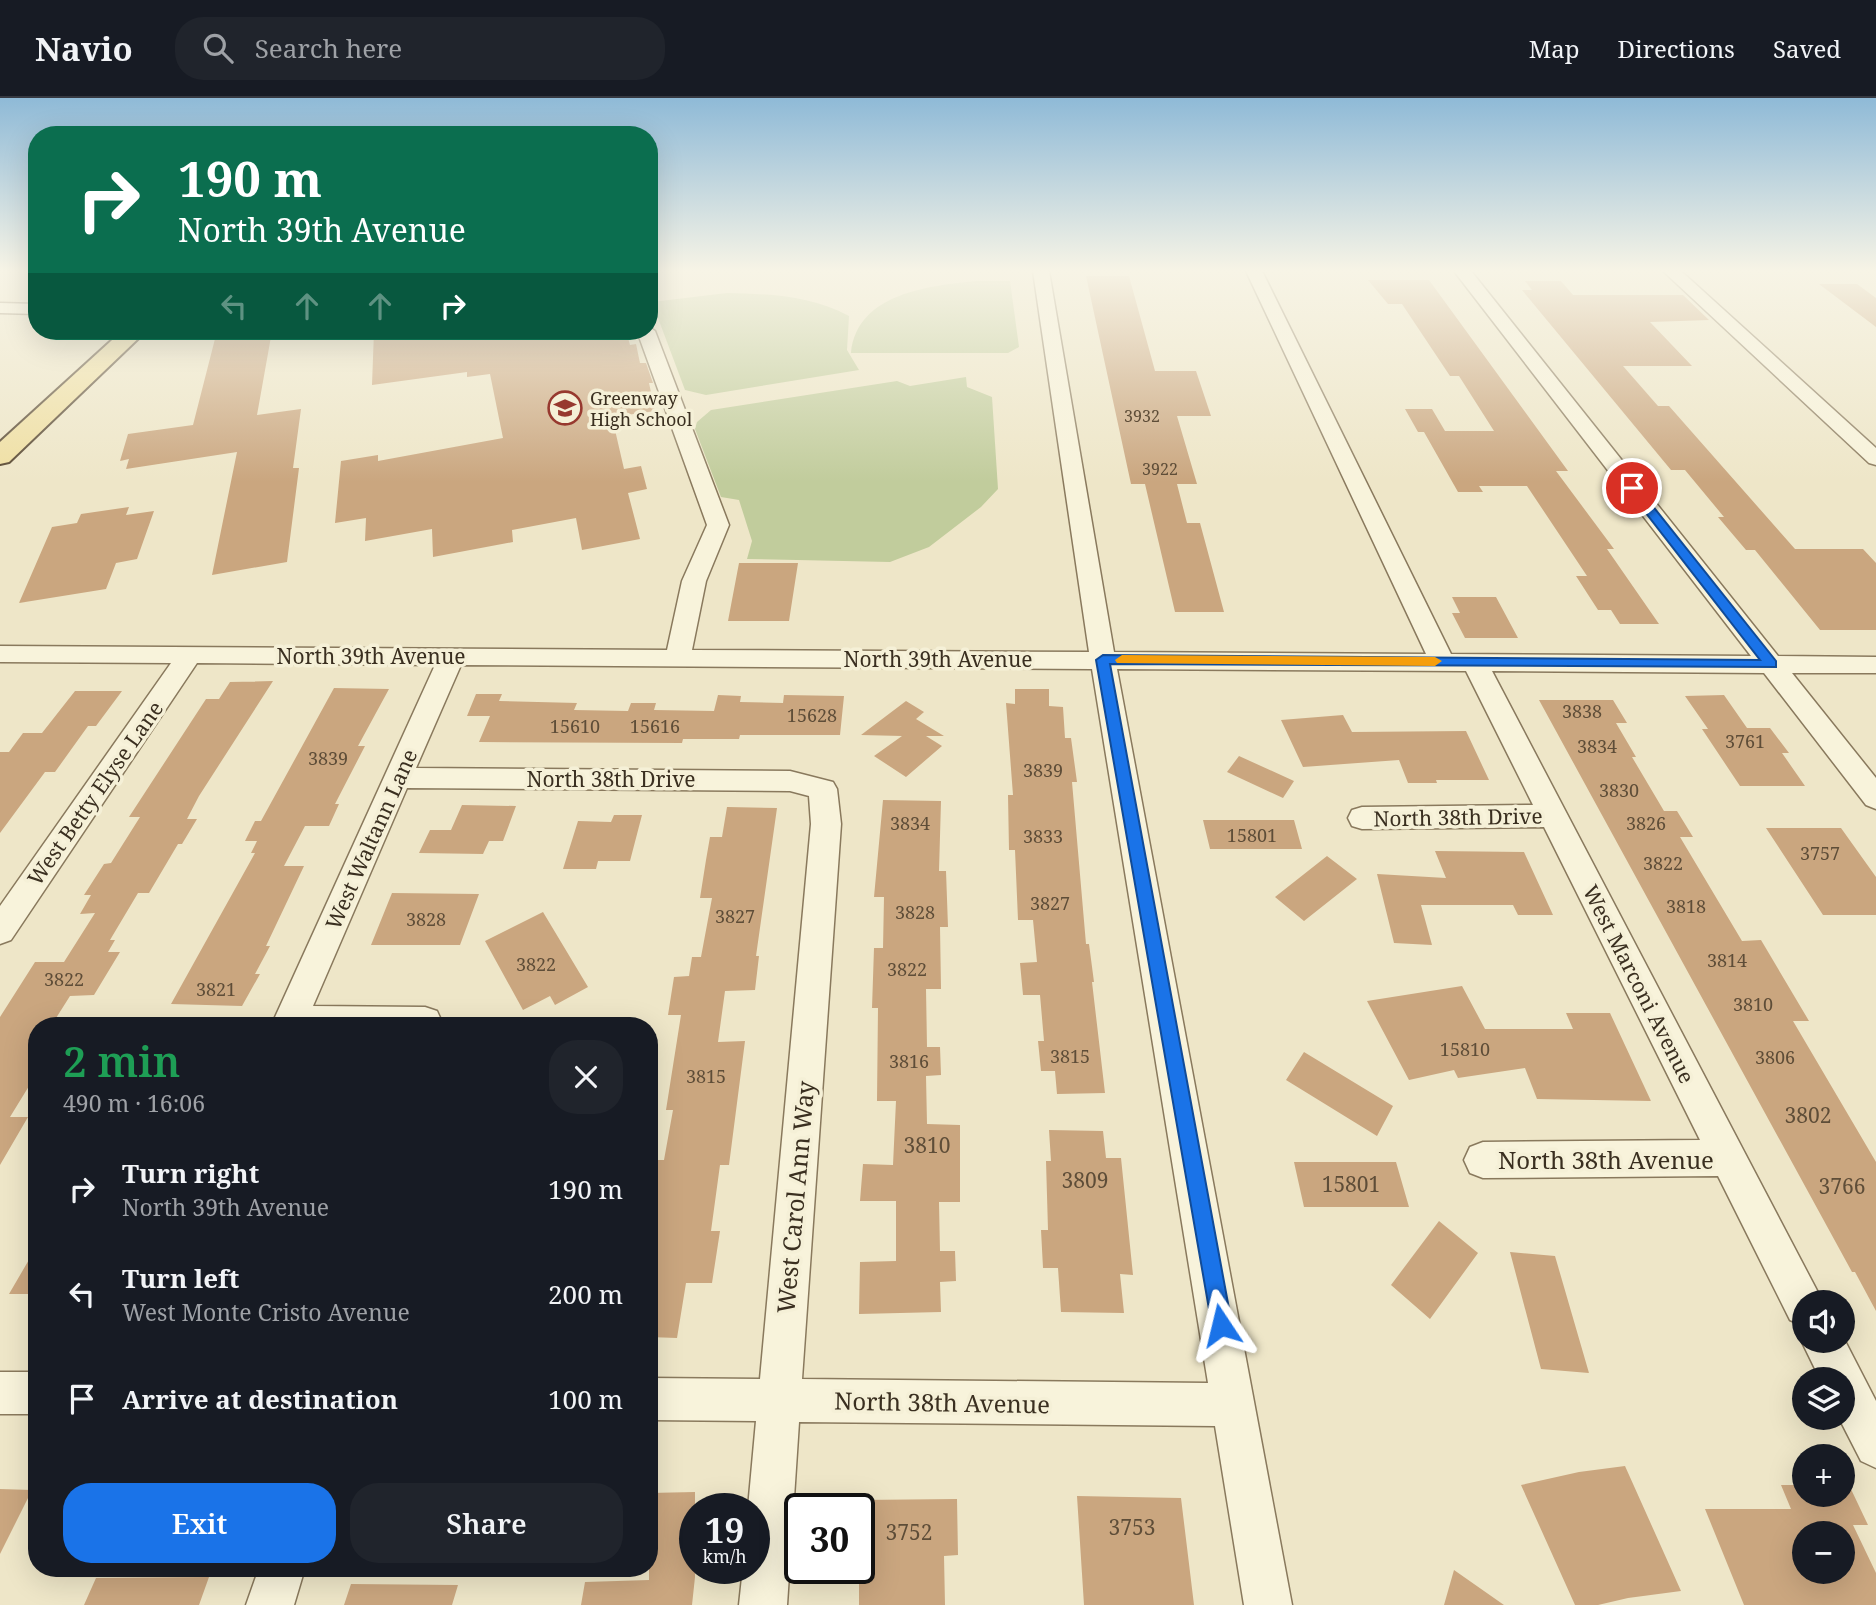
<!DOCTYPE html>
<html lang="en">
<head>
<meta charset="utf-8">
<style>
  body { margin:0; font-family:"Noto Serif",serif; background:#20242c; color:#f1f3f6; height:100vh; display:flex; flex-direction:column; font-size:26px; white-space:nowrap }
  * { box-sizing:border-box; margin:0 }
  p { font-size:23px; color:#9ea1a6 }
  .icon { flex:none; width:38px; height:38px; fill:none; stroke:currentColor; stroke-width:2; stroke-linecap:round; stroke-linejoin:round }
  .map { position:relative; flex:1; overflow:hidden }
  .sheet { position:absolute; left:28px; top:919px; width:630px; height:560px; display:flex; flex-direction:column; background:#171b24; border-radius:28px; box-shadow:0 7px 28px #0002 }
  .sheet>* { flex:none }
  .hud { position:absolute; left:28px; top:28px; width:630px; height:214px; border-radius:28px; box-shadow:0 7px 28px #0002; background:#0b6e4f; color:#fff; overflow:hidden }
  .buttons { position:absolute; left:1792px; top:1192px; display:grid; gap:14px }
  .buttons a { display:grid; place-items:center; width:63px; height:63px; border-radius:50%; background:#171b24; box-shadow:0 7px 28px #0002; font-size:35px }
  .speed { position:absolute; left:679px; top:1395px; display:flex; gap:14px; font-size:35px; font-weight:700; text-align:center }
  .speed>* { display:grid; place-content:center; width:91px; height:91px; border-radius:50%; background:#171b24; box-shadow:0 7px 28px #0002; line-height:1 }
  .speed small { font-size:18px; font-weight:400 }
  .speed .limit { border:4px solid #111; border-radius:10px; background:#fff; color:#111 }
  .pin { position:absolute; display:grid; place-items:center; width:60px; height:60px; color:#fff; margin:-30px; border:4px solid #fff; border-radius:50%; box-shadow:0 2px 7px #0007 }
  .me { position:absolute; width:77px; margin:-38px; rotate:350deg; stroke-linejoin:round; filter:drop-shadow(0 0 5px #0008) }
  .turn { display:flex; align-items:center; gap:24px; height:147px; padding:0 35px; font-size:32px }
  .turn .icon { width:91px; height:91px; stroke-width:2.5 }
  .turn b { display:block; font-size:49px; line-height:60px }
  .lanes { display:flex; align-items:center; height:66px; padding:0 35px; background:#0003; justify-content:center; gap:35px; direction:ltr }
  .lanes .off { opacity:.35 }
  .round { display:grid; place-items:center; flex:none; width:74px; height:74px; border-radius:28px; background:#20242c }
  .summary { display:flex; align-items:center; justify-content:space-between; height:119px; padding:0 35px }
  h1 { font-size:42px; font-weight:600; line-height:52px; color:#1e9e55 }
  .action { display:flex; gap:14px; margin-top:auto; padding:14px 35px }
  .action a { flex:1; height:80px; border-radius:28px; background:#1a73e8; color:#fff; font-size:28px; font-weight:600; line-height:80px; text-align:center }
  .action a+a { background:#20242c; color:#f1f3f6 }
  ul { padding:0; list-style:none }
  li { display:flex; align-items:center; gap:21px; height:105px; padding:0 35px }
  li div { flex:1 }
  li b { display:block; font-size:26px }
  li em { font-style:normal }
  header { display:flex; align-items:center; gap:42px; box-sizing:border-box; height:98px; padding:0 35px; background:#171b24; border-bottom:2px solid #363941 }
  header strong { font-size:33px }
  nav { display:flex; gap:38px; margin-inline-start:auto; font-size:24px }
  .search { width:490px; height:63px; background:#20242c; display:flex; align-items:center; gap:18px; box-sizing:border-box; padding:0 24px; border-radius:28px; color:#9ea1a6; font-size:26px }
  .map>svg:first-child { display:block }
  .green { fill:#c1cc9c }
  .building { fill:#caa67f; fill-rule:evenodd }
  .lines { fill:none; stroke-linecap:round; stroke-linejoin:round }
  .minor-casing { stroke:#89795d; stroke-width:3 }
  .major-casing { stroke:#574731; stroke-width:4 }
  .minor { fill:#f8f3db; fill-rule:evenodd }
  .major { fill:#efdfa2; fill-rule:evenodd }
  .route { fill:#1a73e8; stroke:#114b97; stroke-width:2 }
  .slow { fill:#f59e0b }
  .labels { text-anchor:middle; dominant-baseline:central; stroke-width:7; stroke-linejoin:round; paint-order:stroke }
  .far-number-label { font-size:16px; fill:#5e4d38 }
  .far-poi-label { font-size:18px; fill:#3a2f20; stroke:#f5f0d7; text-anchor:start }
  .number-label { font-size:18px; fill:#5e4d38 }
  .street-label { font-size:21px; fill:#3a2f20; stroke:#f5f0d7 }
  .near-number-label { font-size:21px; fill:#5e4d38 }
  .near-street-label { font-size:24px; fill:#3a2f20; stroke:#f5f0d7 }
</style>
</head>
<body>
<header>
<strong>Navio</strong>
<div class="search"><svg class="icon" aria-label="search" viewBox="0 0 24 24"><circle cx="10" cy="10" r="6"/><path d="M15 15l6 6"/></svg>Search here</div>
<nav><a>Map</a><a>Directions</a><a>Saved</a></nav>
</header>
<div class="map">
<svg width="1876" height="1507" viewBox="0 0 1876 1507">
  <rect width="100%" height="100%" fill="#eee6c8"/>
  <path class="green" d="M976,183H1010L1019,249L1008,255H851C857,195 929,188 976,183Z
    M727,195C769,196 810,197 849,218L847,252L859,272L706,297L685,292L652,204Z
    M966,279L967,289L992,299L998,391L981,409L929,449L890,464L747,461L752,443L739,402L721,399L695,331L697,324L711,312L897,283L910,288Z"/>
  <path class="building" d="M1086,178H1129L1155,273H1196L1211,318H1177L1197,386H1177L1187,425H1200L1224,514H1175L1145,386H1131Z
    M1368,182H1429L1568,373H1556L1614,451H1607L1659,526H1620L1611,512H1598L1576,478H1587L1527,388H1479L1483,394H1458L1424,334H1418L1405,311H1432L1445,333H1494L1459,278H1450L1402,206H1388Z
    M1525,183H1561L1573,197H1683L1709,222L1650,224L1692,268H1623L1658,308H1669L1795,451H1863L1876,465V532H1820L1755,452H1746L1718,419H1724L1685,372H1671L1522,192H1532Z
    M1819,186H1857L1876,200V229Z
    M217,233H272L257,317L301,311L293,370H299L287,464L212,477L237,354L126,371L129,361L120,363L128,336L193,327Z
    M374,233H626L630,247L636,246L640,265H646L653,285H649L655,313L612,319L624,371L641,368L647,391L628,395L640,441L582,452L576,420L512,432L513,444L433,459L432,431L365,443L366,420L335,425L341,363L378,357V363L503,340L490,276L467,279V274L372,287Z
    M129,409L126,417L154,413L137,461L116,465L106,491L19,505L52,429L77,425L81,416Z
    M739,465H798L789,523H728Z
    M1452,499H1496L1518,540H1465L1452,515H1460Z
    M273,583L199,698L187,721H197L182,746H178L149,795H138L110,842H115L108,854H120L94,897L70,898L51,928H37V975L10,1019H28L0,1067V919L35,864H64L95,815L80,816L91,797H84L104,766L111,765L140,719H129L206,601H219L230,584Z
    M334,590L389,591L358,648H365L335,706H339L329,728H305L284,768H304L266,848H270L255,876H260L242,908L171,906L255,755H251L257,743H245L255,723H261Z
    M1015,591H1049V608L1063,609L1065,640H1071L1077,684H1072L1086,846H1089L1094,884H1092L1105,995L1057,996L1055,973H1041L1038,943H1044L1040,897H1023L1020,865L1037,864L1033,822H1018L1015,752H1009L1008,697H1013L1006,605L1015,606Z
    M75,593H122L96,628H88L55,674H45L0,735V654H9L23,635H42Z
    M476,596H502L499,603L577,605L574,612L628,613L631,605H656L654,612L714,613L718,597L741,598L740,604L783,605L784,597L844,598L840,637H740L739,641H683L682,645L479,644L490,618H467Z
    M1724,597L1747,630H1770L1789,655H1782L1805,688H1740L1702,631H1708L1685,598Z
    M1539,602H1613L1627,625H1616L1636,659H1632L1664,713H1677L1693,739H1680L1742,843L1761,842L1809,923H1793L1876,1064V1213L1855,1174H1852Z
    M906,603L924,614L916,621L944,638H926L942,648L906,679L874,658L902,638L861,637Z
    M1343,617L1352,634L1466,633L1489,682H1436L1437,685H1408L1399,662L1303,669L1281,622Z
    M1239,658L1294,683L1283,700L1227,674Z
    M883,702L941,703L939,773H946L948,829H940L941,891H926L927,949H940L941,977L926,978L927,1026L960,1027V1104H939L940,1153H955L956,1183L940,1184L941,1214L859,1216L860,1164L896,1163V1103H860L863,1066L893,1067L896,1003H877L878,910H872L874,850H883L884,799H874Z
    M462,707L516,708L503,743H489L483,756L419,755L430,732H451Z
    M727,709L777,710L756,858H759L755,892L725,893L718,944L745,943L729,1067H720L711,1133H720L712,1185H686L677,1240L649,1239V1062H664L673,1012H666L681,917H668L674,879L689,878L692,859H701L712,800H700L706,762L710,739H722Z
    M614,717H642L630,763H598L596,771H563L578,723L611,724Z
    M1203,722H1294L1302,751H1210Z
    M1766,730H1841L1876,779V817H1823Z
    M1435,753L1524,754L1553,817H1518L1513,807H1421L1432,847L1394,845L1377,776L1446,780Z
    M1327,758L1357,781L1304,823L1275,799Z
    M392,795L479,796L460,847H371Z
    M543,814L588,889L555,907L550,898L523,912L485,843Z
    M1462,888L1485,931H1573L1566,915H1610L1651,1003L1537,1001L1525,970L1458,980L1454,972L1409,982L1367,903Z
    M1304,954L1393,1008L1377,1038L1286,982Z
    M1049,1032L1103,1033L1106,1060H1121L1133,1177L1120,1176L1124,1215L1061,1214L1058,1170H1043L1041,1132H1048L1046,1063H1051Z
    M1294,1064H1396L1409,1109H1304Z
    M1439,1123L1478,1155L1430,1221L1391,1187Z
    M37,1148V1196H9Z
    M1510,1154L1555,1158L1589,1275L1541,1271Z
    M1625,1368L1681,1493L1628,1500L1598,1507H1575L1521,1387L1579,1374Z
    M1781,1387H1804V1396H1843V1387H1849L1868,1427H1853L1876,1475V1507H1744L1705,1411H1791ZM1804,1435H1843V1474H1804Z
    M0,1391L32,1392L0,1456Z
    M695,1394V1479L692,1507H581L585,1484L649,1482V1395Z
    M1077,1398L1181,1400L1194,1507H1084Z
    M957,1401L958,1457L944,1458L945,1507H859V1402Z
    M1454,1472L1504,1507H1444Z
    M209,1479L199,1507H84L96,1480Z
    M351,1486L458,1487L452,1507H344Z"/>
  <g class="lines">
    <defs>
      <path id="minor" d="M1033,173H1049L1114,554L1426,556L1246,173H1262L1451,556L1751,558L1454,173H1471L1778,558L1876,559V575H1792L1876,680V711L1866,707L1764,575L1492,573L1823,1204H1804V1228L1790,1222L1718,1078L1483,1080L1470,1075L1464,1062L1470,1049L1483,1044L1700,1042L1544,729L1362,731L1352,728L1348,720L1352,712L1362,709L1533,707L1466,573L1117,571L1292,1507H1244L1215,1328L799,1324L787,1507H739L743,1470H754V1410H748L756,1323L649,1322V1280L760,1281L811,726L809,698L790,693L407,690L313,908L425,909L437,913L442,924L440,928H271L435,567L197,565L11,842L0,846V808L171,565L0,564V548L667,552L682,483L707,427L637,233H649V229L655,233L729,427L706,483L692,552L1089,554ZM461,567L1092,571L1208,1285L802,1281L841,726L837,691L833,684L790,673L416,670Z
        M1663,173H1681L1876,350V367L1869,365Z
        M0,205L37,206V216L0,215Z
        M1804,1235V1242H1843V1239L1876,1303V1370L1861,1363L1839,1320H1843V1281H1820L1801,1242Z
        M0,1274H37V1316H0Z
        M259,1470H305L294,1507H246Z"/>
      <path id="major" d="M122,233H146L9,364L0,366V344Z"/>
    </defs>
    <use href="#minor" class="minor-casing"/>
    <use href="#major" class="major-casing"/>
    <use href="#minor" class="minor"/>
    <use href="#major" class="major"/>
  </g>
  <linearGradient id="sky" x2="0" y2="1"><stop stop-color="#8fbad7"/><stop offset="0.45" stop-color="#f7f4e6"/><stop offset="1" stop-color="#f7f4e6" stop-opacity="0"/></linearGradient>
  <rect width="1876" height="384" fill="url(#sky)"/>
  <path class="route" d="M1628,387H1636L1776,563V569L1110,566L1232,1227L1229,1234L1221,1238L1213,1234L1096,562L1103,557L1760,562L1628,392Z"/>
  <path class="slow" d="M1122,557L1435,559L1442,563L1435,568L1117,565L1115,562Z"/>
  <defs>
    <symbol id="school-ring" viewBox="-11 -11 22 22"><circle r="9.5" fill="#f5f0d7" stroke="#97392f" stroke-width="1.5"/><path d="M0-5L7-2L0 1L-7-2ZM-4 1L0 2.5L4 1V4Q0 6-4 4Z" fill="#97392f"/></symbol>
  </defs>
  <g fill-rule="evenodd">
    <use href="#school-ring" x="546" y="291" width="38" height="38"/>
  </g>
  <g class="labels">
    <g class="far-number-label">
      <text x="1142" y="318">3932</text>
      <text x="1160" y="371">3922</text>
    </g>
    <g class="far-poi-label">
      <text x="590" y="300">Greenway<tspan x="590" dy="21">High School</tspan></text>
    </g>
    <g class="number-label">
      <text x="1582" y="613">3838</text>
      <text x="812" y="617">15628</text>
      <text x="575" y="628">15610</text>
      <text x="655" y="628">15616</text>
      <text x="1745" y="643">3761</text>
      <text x="1597" y="648">3834</text>
      <text x="328" y="660">3839</text>
      <text x="1043" y="672">3839</text>
      <text x="1619" y="692">3830</text>
      <text x="910" y="725">3834</text>
      <text x="1646" y="725">3826</text>
      <text x="1252" y="737">15801</text>
      <text x="1043" y="738">3833</text>
      <text x="1820" y="755">3757</text>
      <text x="1663" y="765">3822</text>
      <text x="1050" y="805">3827</text>
      <text x="1686" y="808">3818</text>
      <text x="915" y="814">3828</text>
      <text x="735" y="818">3827</text>
      <text x="426" y="821">3828</text>
      <text x="1727" y="862">3814</text>
      <text x="536" y="866">3822</text>
      <text x="907" y="871">3822</text>
      <text x="64" y="881">3822</text>
      <text x="216" y="891">3821</text>
      <text x="1753" y="906">3810</text>
      <text x="1465" y="951">15810</text>
      <text x="1070" y="958">3815</text>
      <text x="1775" y="959">3806</text>
      <text x="909" y="963">3816</text>
      <text x="706" y="978">3815</text>
    </g>
    <g class="street-label">
      <text x="371" y="558">North 39th Avenue</text>
      <text x="938" y="561">North 39th Avenue</text>
      <text x="611" y="681">North 38th Drive</text>
      <text transform="translate(95 695) rotate(-55)">West Betty Elyse Lane</text>
      <text transform="translate(1458 719) rotate(-1)">North 38th Drive</text>
      <text transform="translate(371 741) rotate(-66)">West Waltann Lane</text>
      <text transform="translate(1639 886) rotate(63)">West Marconi Avenue</text>
    </g>
    <g class="near-number-label">
      <text x="1808" y="1017">3802</text>
      <text x="927" y="1047">3810</text>
      <text x="1085" y="1082">3809</text>
      <text x="1351" y="1086">15801</text>
      <text x="1842" y="1088">3766</text>
      <text x="1132" y="1429">3753</text>
      <text x="909" y="1434">3752</text>
    </g>
    <g class="near-street-label">
      <text x="1606" y="1061">North 38th Avenue</text>
      <text transform="translate(795 1099) rotate(-85)">West Carol Ann Way</text>
      <text transform="translate(942 1304) rotate(1)">North 38th Avenue</text>
    </g>
  </g>
</svg>
<div class="buttons">
<a><svg class="icon" aria-label="sound" viewBox="0 0 24 24"><path d="M4 9h4l5-4v14l-5-4H4zM17 9q2 3 0 6"/></svg></a>
<a><svg class="icon" aria-label="layers" viewBox="0 0 24 24"><path d="M12 4l9 5-9 5-9-5zM3 14l9 5 9-5"/></svg></a>
<a>+</a>
<a>−</a>
</div>
<div class="speed"><div>19<small>km/h</small></div><div class="limit">30</div></div>
<div class="pin" style="left:1632px;top:390px;background:#d93025"><svg class="icon" aria-label="arrive" viewBox="0 0 24 24"><path d="M6 21V4h12l-3 4 3 4H6"/></svg></div>
<svg class="me" style="left:1221px;top:1227px" viewBox="-20 -20 40 40"><path d="M0-17L14 15 0 8-14 15z" fill="#1a73e8" stroke="#fff" stroke-width="4"/></svg>
<div class="hud">
<div class="turn"><svg class="icon" aria-label="right" viewBox="0 0 24 24"><path d="M7 20v-9h11M14 6l5 5-5 5"/></svg><div><b>190 m</b>North 39th Avenue</div></div>
<div class="lanes"><svg class="icon off" aria-label="left" viewBox="0 0 24 24"><path d="M17 20v-9H6M10 6l-5 5 5 5"/></svg><svg class="icon off" aria-label="ahead" viewBox="0 0 24 24"><path d="M12 20V5M6 11l6-6 6 6"/></svg><svg class="icon off" aria-label="ahead" viewBox="0 0 24 24"><path d="M12 20V5M6 11l6-6 6 6"/></svg><svg class="icon" aria-label="right" viewBox="0 0 24 24"><path d="M7 20v-9h11M14 6l5 5-5 5"/></svg></div>
</div>
<section class="sheet">
<div class="summary"><div><h1>2 min</h1><p>490 m · 16:06</p></div><a class="round"><svg class="icon" aria-label="close" viewBox="0 0 24 24"><path d="M6 6l12 12M18 6L6 18"/></svg></a></div>
<ul>
<li><svg class="icon" aria-label="right" viewBox="0 0 24 24"><path d="M7 20v-9h11M14 6l5 5-5 5"/></svg><div><b>Turn right</b><p>North 39th Avenue</p></div><em>190 m</em></li>
<li><svg class="icon" aria-label="left" viewBox="0 0 24 24"><path d="M17 20v-9H6M10 6l-5 5 5 5"/></svg><div><b>Turn left</b><p>West Monte Cristo Avenue</p></div><em>200 m</em></li>
<li><svg class="icon" aria-label="arrive" viewBox="0 0 24 24"><path d="M6 21V4h12l-3 4 3 4H6"/></svg><div><b>Arrive at destination</b></div><em>100 m</em></li>
</ul>
<div class="action"><a>Exit</a><a>Share</a></div>
</section>
</div>
</body>
</html>
